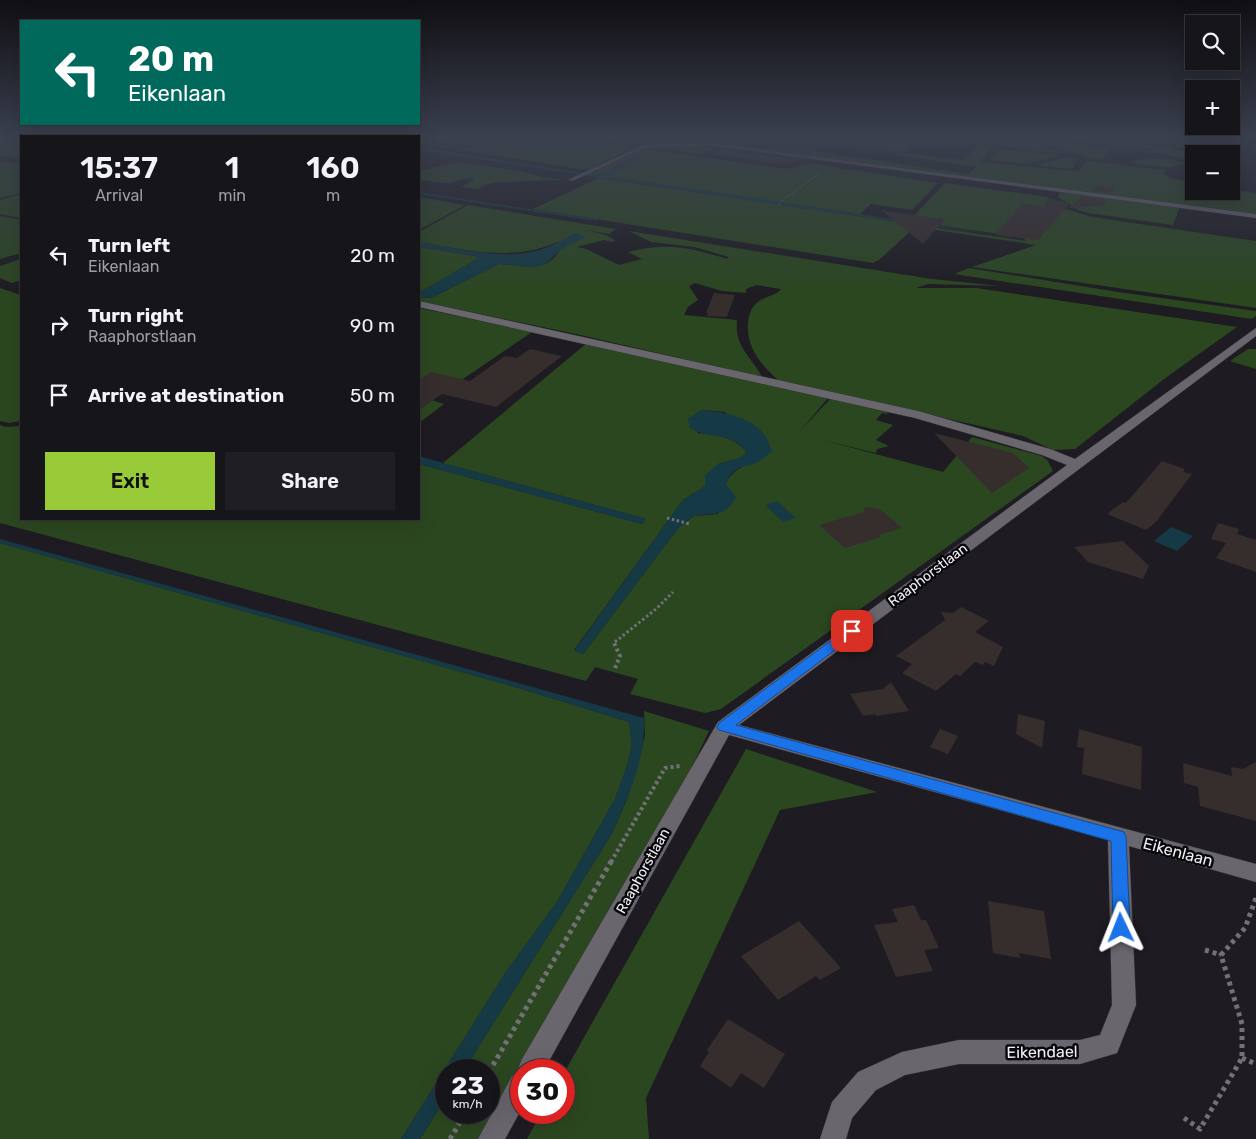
<!DOCTYPE html>
<html lang="en">
<head>
<meta charset="utf-8">
<style>
  body { margin:0; font-family:Rubik,sans-serif; background:#1f1e23; color:#f1f3f6; height:100vh; display:flex; flex-direction:column; font-size:19px; white-space:nowrap }
  * { box-sizing:border-box; margin:0 }
  p { font-size:16px; color:#9e9fa2 }
  .icon { flex:none; width:28px; height:28px; fill:none; stroke:currentColor; stroke-width:2; stroke-linecap:round; stroke-linejoin:round }
  .map { position:relative; flex:1; overflow:hidden }
  .panel { position:absolute; left:20px; top:135px; width:400px; height:385px; display:flex; flex-direction:column; background:#16151a; border-radius:0px; box-shadow:0 5px 20px #0002,0 0 0 1px #353439 }
  .panel>* { flex:none }
  .hud { position:absolute; left:20px; top:20px; width:400px; height:105px; border-radius:0px; box-shadow:0 5px 20px #0002,0 0 0 1px #353439; background:#00695c; color:#fff; overflow:hidden }
  .buttons { position:absolute; left:1185px; top:15px; display:grid; gap:10px }
  .buttons a { display:grid; place-items:center; width:55px; height:55px; border-radius:0px; background:#16151a; box-shadow:0 5px 20px #0002,0 0 0 1px #353439; font-size:25px }
  .speed { position:absolute; left:435px; top:1059px; display:flex; gap:10px; font-size:25px; font-weight:700; text-align:center }
  .speed>* { display:grid; place-content:center; width:65px; height:65px; border-radius:50%; background:#16151a; box-shadow:0 5px 20px #0002,0 0 0 1px #353439; line-height:1 }
  .speed small { font-size:12px; font-weight:400 }
  .speed .limit { border:8px solid #d22; background:#fff; color:#111 }
  .pin { position:absolute; display:grid; place-items:center; width:42px; height:42px; color:#fff; margin:-21px; border-radius:10px; box-shadow:0 2px 8px #0006 }
  .me { position:absolute; width:55px; margin:-28px; rotate:358deg; stroke-linejoin:round; filter:drop-shadow(0 0 4px #0008) }
  .turn { display:flex; align-items:center; gap:18px; height:105px; padding:0 25px; font-size:22px }
  .turn .icon { width:65px; height:65px; stroke-width:2.5 }
  .turn b { display:block; font-size:35px; line-height:42px }
  .eta { display:flex; justify-content:space-evenly; align-items:center; height:85px; text-align:center }
  .eta b { font-size:30px; font-weight:600; line-height:35px }
  .button { display:flex; gap:10px; margin-top:auto; padding:10px 25px }
  .button a { flex:1; height:58px; border-radius:0px; background:#98cb37; color:#111; font-size:20px; font-weight:600; line-height:58px; text-align:center }
  .button a+a { background:#1f1e23; color:#f1f3f6 }
  ul { padding:0; list-style:none }
  li { display:flex; align-items:center; gap:15px; height:70px; padding:0 25px }
  li div { flex:1 }
  li b { display:block; font-size:19px }
  li em { font-style:normal }
  .map>svg:first-child { display:block }
  .green { fill:#2b4720; fill-rule:evenodd }
  .water { fill:#153a45 }
  .lines { fill:none; stroke-linecap:round; stroke-linejoin:round }
  .stream { fill:#153a45; fill-rule:evenodd }
  .building { fill:#362d2d }
  .lane-casing { stroke:#37363b; stroke-width:1 }
  .street-casing { stroke:#37363b; stroke-width:1 }
  .path-far3 { stroke:#727176; stroke-width:1; stroke-dasharray:1 1; stroke-linecap:butt }
  .path-far2 { stroke:#727176; stroke-width:3; stroke-dasharray:2.5 2.5; stroke-linecap:butt }
  .path-far1 { stroke:#727176; stroke-width:4; stroke-dasharray:3 3; stroke-linecap:butt }
  .path { stroke:#727176; stroke-width:5; stroke-dasharray:4 4; stroke-linecap:butt }
  .lane { fill:#69666e; fill-rule:evenodd }
  .street { fill:#69666e; fill-rule:evenodd }
  .route { fill:#1a73e8; stroke:#114b97 }
  .labels { text-anchor:middle; dominant-baseline:central; stroke-width:5; stroke-linejoin:round; paint-order:stroke }
  .street-label { font-size:14px; fill:#f1f0f5; stroke:#08070a }
  .near-street-label { font-size:16px; fill:#f1f0f5; stroke:#08070a }
</style>
</head>
<body>
<div class="map">
<svg width="1256" height="1139" viewBox="0 0 1256 1139">
  <rect width="100%" height="100%" fill="#1e1c22"/>
  <path class="green" d="M0,137H21V158L0,155Z
    M502,137H554L633,147L590,169H579L419,143V142L465,149Z
    M582,137H673L699,143L646,145Z
    M842,137H897L920,140L905,152L834,142Z
    M972,137H1002L992,146L966,143Z
    M1009,137L1043,140L1039,146L1067,154L1001,147Z
    M1050,137H1094L1154,146C1136,151 1121,151 1107,143Z
    M1179,137H1198L1203,152L1176,147Z
    M802,141L963,160L978,146L991,148L980,162L1076,171L1080,170L1087,161L1165,170L1164,174L1170,178L1194,183V191H1231V189L1256,193V216L735,147L743,143L807,154L812,151L969,174L976,167L895,155L896,153Z
    M1052,141L1110,149L1102,160C1083,158 1067,150 1048,146Z
    M669,145L717,147L702,154L649,147Z
    M1163,147L1196,154H1194V161L1150,151Z
    M642,149L786,169L809,164L820,165L938,183L912,210L871,204L860,214L613,178L609,175L641,158L636,156L600,174H588Z
    M1000,149L1058,155L1060,156L1026,164L990,160Z
    M1067,157L1078,159L1072,169L1036,165Z
    M1153,159H1168L1188,163L1168,168L1131,163L1138,160Z
    M0,162L21,165V193L0,198Z
    M458,162L521,171L542,177L563,180L499,182L488,184L477,189L461,187L474,180L472,179L473,178C464,177 457,183 448,183C438,183 429,180 419,181V171Z
    M598,178L1027,241L1022,237L909,221L945,183L1048,197L1063,208L1092,217L1256,241V308L972,267L1036,245L915,227L879,260L873,263L533,209Z
    M1060,192L1180,207L1173,225L1088,213L1078,210L1058,197Z
    M21,194V218L0,214V200Z
    M419,197L465,205L419,230Z
    M468,205L616,229L609,234L587,230L606,235L616,241L610,242L604,240L577,247L586,249L619,265L642,259L628,252C668,242 688,247 727,259L729,257L695,247L651,242L629,231L932,279L1000,286L928,284L916,288H976L1237,327L1168,376L1075,449L1053,450L1023,436L778,380C761,365 746,347 748,323C749,315 751,307 758,302C765,296 776,296 781,289L756,285L746,289V293L722,291L695,283L689,286L698,300L688,307L684,315L737,320C734,347 751,356 762,377L576,334L419,301V297L431,298L499,264C515,264 534,271 549,262C553,260 557,254 560,250L557,242C513,262 465,250 419,242V232Z
    M0,216L21,220V253L0,259Z
    M419,247L475,256L477,259L419,293Z
    M21,259V280L12,283L0,278V266Z
    M969,268L1118,292L1256,311V316L1252,319L954,274Z
    M0,288L21,295V421L9,423L0,421Z
    M419,308L532,332L432,400L444,404L419,423Z
    M587,343L829,397L798,433L831,398L889,410L887,414L882,413L876,420L893,425L876,440L889,446L877,449L876,453L819,439L943,472L972,437L1042,456L1048,461L1053,471L721,709L705,713L630,694L638,679L595,667L586,681L0,523V425L6,427L21,426V519H419V464L642,524L646,519L443,463ZM702,410L725,412L758,461C723,472 727,481 718,514L694,516L679,527L583,654L574,650L683,500L705,486L718,464L740,458L747,453C735,436 718,436 698,433L688,419Z
    M1248,349H1256V369L1230,361Z
    M0,543L515,687L629,722L632,744L627,766L615,799L557,902L506,972L401,1139H0Z
    M644,711L709,731L689,773L478,1139H420L446,1098V1112H489V1070H464L611,835L626,802L645,736Z
    M746,749L877,792L780,810L646,1098L649,1139H527L541,1113L564,1112V1073Z"/>
  <path class="water" d="M419,147L588,174H600L636,156L642,157L609,176L1025,239L779,205L419,150Z
    M575,233L586,237C578,241 568,244 561,250C553,255 550,264 539,266C526,269 513,264 499,264L431,298L419,297V293L477,259L475,256L419,247V242C457,248 502,261 540,250C553,246 564,239 575,233Z
    M702,410C730,413 765,419 772,452C767,455 763,459 758,462C742,469 733,465 726,484L736,497C725,518 714,512 695,516C690,518 684,523 679,527L583,654L574,651L683,500L705,486V475L718,464L740,458L747,453C733,431 710,440 690,428L688,419Z
    M419,456L443,463L646,519L642,524L419,464Z
    M777,501L796,518L783,522L765,505Z
    M1171,527L1193,536L1177,551L1154,541Z
    M0,539L644,718C646,759 628,798 611,835L464,1070H446V1098L420,1139H401L506,972L557,902L615,799L627,766L632,744L629,722L515,687L0,543Z"/>
  <g class="lines">
    <path class="stream" d="M778,154L805,158L807,159L805,160L777,156Z
      M419,192L596,219L598,220L596,221L419,194Z"/>
  </g>
  <path class="building" d="M750,137H833L820,145L827,146L809,154L734,144Z
    M724,149L799,159L789,164L774,163L713,154Z
    M1097,186L1115,188L1112,193L1091,191Z
    M1082,197L1107,200L1103,206L1068,208Z
    M1048,198L1070,203L1038,240L995,235L1023,203L1043,207Z
    M881,210L922,216L945,219L923,244Z
    M714,293L735,295L727,317L707,316L708,313H706Z
    M530,349L562,356L496,407L442,394L419,410V380L431,372L470,381L505,356L517,358Z
    M934,433L1013,453L1029,468L992,493Z
    M1162,461L1185,469L1183,472L1192,474L1156,522L1146,530L1107,514L1123,502L1126,503Z
    M865,507L880,509L902,528L879,535L881,537L845,548L819,525L864,512Z
    M1218,523L1239,529L1237,534L1256,540V572L1216,558L1226,543L1211,539Z
    M1123,541L1149,566L1143,579L1088,562L1074,547Z
    M961,607L989,621L975,632L1003,647L994,666L985,662L983,665L975,662L960,676L956,674L936,691L902,673L912,664L896,656L945,620L941,612L953,613Z
    M891,682L909,711L876,716L875,714L863,716L850,694L883,689Z
    M1018,714L1045,721L1042,748L1016,734Z
    M940,729L958,736L948,754L930,747Z
    M1079,729L1142,747L1141,790L1082,774L1084,748L1077,747Z
    M1256,762V821L1200,806L1198,787L1184,783L1183,763L1232,776L1231,767L1243,769Z
    M988,901L1044,911L1051,959L1019,953L1020,958L993,953Z
    M914,905L921,920H926L939,948L924,950L933,971L896,977L874,925L898,922L892,909Z
    M799,921L841,968L820,980L816,976L778,1000L741,956Z
    M728,1019L785,1054L764,1088L741,1073L731,1088L700,1066L709,1052L707,1050Z"/>
  <g class="lines">
    <defs>
      <path id="lane" d="M679,137H686L702,141L700,142Z
        M663,144H716L1256,214V218L716,146H663L644,148L572,181L568,180L641,146Z"/>
      <path id="street" d="M419,301L918,411L1050,449L1075,459L1256,328V336L739,725L1256,864V882L1129,846L1136,1005L1117,1053L1080,1064H959L905,1075L876,1090L852,1118L846,1139H820L832,1102L858,1072L902,1052L959,1040H1080L1100,1035L1112,1005L1108,840L729,735L544,1070H521V1110L505,1139H478L512,1076L519,1073L518,1070L521,1061L718,722L1067,465L1042,455L915,418L419,307Z"/>
    </defs>
    <use href="#lane" class="lane-casing"/>
    <use href="#street" class="street-casing"/>
    <path class="path-far3" d="M432,137L454,141
      M0,161L21,164
      M779,205L780,202L821,172"/>
    <path class="path-far2" d="M667,518L690,524
      M615,642L656,609L673,592"/>
    <path class="path-far1" d="M615,668L620,656L614,643L616,641
      M611,862L665,768L680,766"/>
    <path class="path" d="M1205,950L1221,955
      M1242,1058L1256,1064
      M489,1072L612,860
      M1184,1118L1200,1129L1242,1058V1024L1221,955L1245,928L1256,898
      M450,1139L466,1112"/>
    <use href="#lane" class="lane"/>
    <use href="#street" class="street"/>
  </g>
  <linearGradient id="sky" x2="0" y2="1"><stop stop-color="#100f13"/><stop offset="0.46" stop-color="#3b404f"/><stop offset="1" stop-color="#3b404f" stop-opacity="0"/></linearGradient>
  <rect width="1256" height="296" fill="url(#sky)"/>
  <path class="route" d="M852,627L856,628L858,631L856,634L736,725L1124,832L1126,837L1130,928L1127,933L1121,935L1115,933L1113,928L1111,841L719,730L717,727L719,723L848,628Z"/>
  <g class="labels">
    <g class="street-label">
      <text transform="translate(928 575) rotate(-37)">Raaphorstlaan</text>
      <text transform="translate(643 871) rotate(-61)">Raaphorstlaan</text>
    </g>
    <g class="near-street-label">
      <text transform="translate(1178 852) rotate(15)">Eikenlaan</text>
      <text transform="translate(1042 1052) rotate(-1)">Eikendael</text>
    </g>
  </g>
</svg>
<div class="buttons">
<a><svg class="icon" aria-label="search" viewBox="0 0 24 24"><circle cx="10" cy="10" r="6"/><path d="M15 15l6 6"/></svg></a>
<a>+</a>
<a>−</a>
</div>
<div class="speed"><div>23<small>km/h</small></div><div class="limit">30</div></div>
<div class="pin" style="left:852px;top:631px;background:#d93025"><svg class="icon" aria-label="arrive" viewBox="0 0 24 24"><path d="M6 21V4h12l-3 4 3 4H6"/></svg></div>
<svg class="me" style="left:1121px;top:928px" viewBox="-20 -20 40 40"><path d="M0-17L14 15 0 8-14 15z" fill="#1a73e8" stroke="#fff" stroke-width="4"/></svg>
<div class="hud">
<div class="turn"><svg class="icon" aria-label="left" viewBox="0 0 24 24"><path d="M17 20v-9H6M10 6l-5 5 5 5"/></svg><div><b>20 m</b>Eikenlaan</div></div>
</div>
<section class="panel">
<div class="eta">
<div><b>15:37</b><p>Arrival</p></div>
<div><b>1</b><p>min</p></div>
<div><b>160</b><p>m</p></div>
</div>
<ul>
<li><svg class="icon" aria-label="left" viewBox="0 0 24 24"><path d="M17 20v-9H6M10 6l-5 5 5 5"/></svg><div><b>Turn left</b><p>Eikenlaan</p></div><em>20 m</em></li>
<li><svg class="icon" aria-label="right" viewBox="0 0 24 24"><path d="M7 20v-9h11M14 6l5 5-5 5"/></svg><div><b>Turn right</b><p>Raaphorstlaan</p></div><em>90 m</em></li>
<li><svg class="icon" aria-label="arrive" viewBox="0 0 24 24"><path d="M6 21V4h12l-3 4 3 4H6"/></svg><div><b>Arrive at destination</b></div><em>50 m</em></li>
</ul>
<div class="button"><a>Exit</a><a>Share</a></div>
</section>
</div>
</body>
</html>
